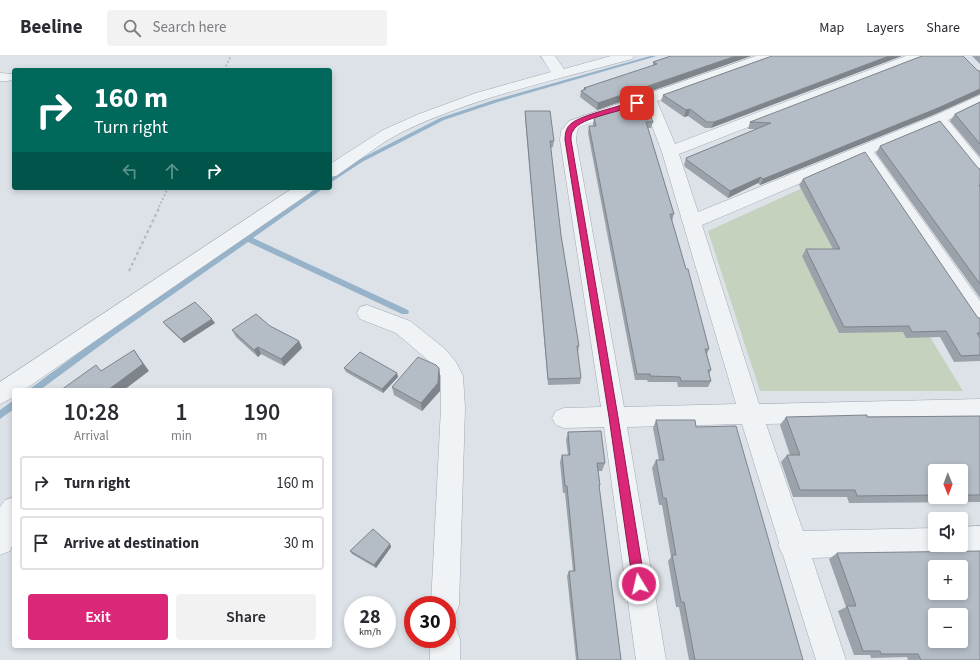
<!DOCTYPE html>
<html lang="en">
<head>
<meta charset="utf-8">
<style>
  body { margin:0; font-family:"Source Sans 3",sans-serif; background:#f2f2f3; color:#2b2b33; height:100vh; display:flex; flex-direction:column; font-size:15px; white-space:nowrap }
  * { box-sizing:border-box; margin:0 }
  p { font-size:13px; color:#7c7c81 }
  .icon { flex:none; width:22px; height:22px; fill:none; stroke:currentColor; stroke-width:2; stroke-linecap:round; stroke-linejoin:round }
  .map { position:relative; flex:1; overflow:hidden }
  .side { position:absolute; left:12px; top:332px; width:320px; height:260px; display:flex; flex-direction:column; background:#fff; border-radius:4px; box-shadow:0 2px 6px #0003 }
  .side>* { flex:none }
  .guide { position:absolute; left:12px; top:12px; width:320px; height:122px; border-radius:4px; box-shadow:0 2px 6px #0003; background:#00695c; color:#fff; overflow:hidden }
  .needle { width:26px; rotate:179deg }
  .tools { position:absolute; left:928px; top:408px; display:grid; gap:8px }
  .tools a { display:grid; place-items:center; width:40px; height:40px; border-radius:4px; background:#fff; box-shadow:0 2px 6px #0003; font-size:20px }
  .speed { position:absolute; left:344px; top:540px; display:flex; gap:8px; font-size:20px; font-weight:700; text-align:center }
  .speed>* { display:grid; place-content:center; width:52px; height:52px; border-radius:50%; background:#fff; box-shadow:0 2px 6px #0003; line-height:1 }
  .speed small { font-size:10px; font-weight:400 }
  .speed .limit { border:6px solid #d22; background:#fff; color:#111 }
  .pin { position:absolute; display:grid; place-items:center; width:34px; height:34px; color:#fff; margin:-17px; border-radius:8px; box-shadow:0 2px 6px #0006 }
  .me { position:absolute; width:44px; margin:-22px; rotate:351deg; stroke-linejoin:round; filter:drop-shadow(0 0 3px #0008) }
  .turn { display:flex; align-items:center; gap:14px; height:84px; padding:0 16px; font-size:18px }
  .turn .icon { width:52px; height:52px; stroke-width:2.5 }
  .turn b { display:block; font-size:28px; line-height:34px }
  .lanes { display:flex; align-items:center; height:38px; padding:0 16px; background:#0003; justify-content:center; gap:20px; direction:ltr }
  .lanes .off { opacity:.35 }
  .eta { display:flex; justify-content:space-evenly; align-items:center; height:68px; text-align:center }
  .eta b { font-size:24px; font-weight:600; line-height:28px }
  .cta { display:flex; gap:8px; margin-top:auto; padding:8px 16px }
  .cta a { flex:1; height:46px; border-radius:4px; background:#db2777; color:#fff; font-size:16px; font-weight:600; line-height:46px; text-align:center }
  .cta a+a { background:#f2f2f3; color:#2b2b33 }
  ul { padding:0; list-style:none }
  li { display:flex; align-items:center; gap:12px; height:54px; margin:0 8px 6px; padding:0 8px; border:2px solid #e1e1e2; border-radius:4px }
  li div { flex:1 }
  li b { display:block; font-size:15px }
  li em { font-style:normal }
  header { display:flex; align-items:center; gap:24px; box-sizing:border-box; height:56px; padding:0 20px; background:#fff; border-bottom:1px solid #e1e1e2 }
  header strong { font-size:19px }
  nav { display:flex; gap:22px; margin-inline-start:auto; font-size:14px }
  .search { width:280px; height:36px; background:#f2f2f3; display:flex; align-items:center; gap:10px; box-sizing:border-box; padding:0 14px; border-radius:4px; color:#7c7c81; font-size:15px }
  .map>svg:first-child { display:block }
  .green { fill:#c5d2be }
  .lines { fill:none; stroke-linecap:round; stroke-linejoin:round }
  .stream { fill:#97b3c9; fill-rule:evenodd }
  .minor-casing { stroke:#a2a9b2; stroke-width:1 }
  .path-far1 { stroke:#b7bdc3; stroke-width:2; stroke-dasharray:2 2; stroke-linecap:butt }
  .path { stroke:#b7bdc3; stroke-width:2.5; stroke-dasharray:3 3; stroke-linecap:butt }
  .minor { fill:#f0f3f6; fill-rule:evenodd }
  .wall { fill:#9ba2a9; fill-rule:evenodd }
  .shaded-wall { fill:#7e848a }
  .building { fill:#b4bcc5; stroke:#7e848a; fill-rule:evenodd }
  .route { fill:#db2777; stroke:#8e194d }
</style>
</head>
<body>
<header>
<strong>Beeline</strong>
<div class="search"><svg class="icon" aria-label="search" viewBox="0 0 24 24"><circle cx="10" cy="10" r="6"/><path d="M15 15l6 6"/></svg>Search here</div>
<nav><a>Map</a><a>Layers</a><a>Share</a></nav>
</header>
<div class="map">
<svg width="980" height="604" viewBox="0 0 980 604">
  <rect width="100%" height="100%" fill="#dde2e8"/>
  <path class="green" d="M831,119L963,335H760L708,175Z"/>
  <g class="lines">
    <path class="stream" d="M650,0H657L498,46L444,64L362,106L330,127V122L358,104L440,62L494,44Z
      M317,132H324L253,182L408,254L409,256L408,258H402L248,186L113,280L40,334H30L31,332L107,276Z
      M14,344V353L0,363V354Z"/>
    <defs>
      <path id="minor" d="M541,0H555L564,13L611,0H634L632,3C555,24 475,41 402,76C379,88 358,105 336,120L330,121V108L383,74L419,58L476,37L551,16Z
        M756,0H776L774,3L657,45L675,88L906,0H925L923,3L679,98L698,156L934,60L980,39V49L948,64L980,103V119L974,118L936,70L874,96L980,245V269L973,267L862,101L702,169L759,348L980,343V363L766,368L803,475L935,472V489H947L945,494L935,498L812,502L846,604H816L783,499L778,489L779,487L742,368L627,371L666,604H636L604,371L564,372L556,369L552,362L556,355L564,352L601,351L560,84L561,75L569,65ZM644,49L662,96L736,348L624,351L576,84L577,75L579,71Z
        M0,17L13,18L14,23L8,25H0Z
        M293,132H314L311,136L24,334H14V341L0,348V326Z
        M367,249L410,265L445,293L456,306L463,320L465,352L459,549L455,559L447,563V549H431L441,352V320L429,305L396,277L360,263L357,257L360,251Z
        M14,441V485L10,495L0,499V451L5,444Z
        M980,470V496L961,497L951,493L950,489H961V471Z
        M447,569L456,572L460,583V604H430V583H447Z"/>
    </defs>
    <use href="#minor" class="minor-casing"/>
    <path class="path-far1" d="M224,14L231,0
      M159,151L168,132"/>
    <path class="path" d="M129,215L160,150"/>
    <use href="#minor" class="minor"/>
  </g>
  <path class="wall" d="M671,0H751L597,54L580,41L581,35L583,34L584,32L653,10V6Z
    M772,0L711,72H705L688,60L684,61L661,45L663,39Z
    M972,0H980V8Z
    M978,15H980V38L933,59L760,129L758,127L728,142L685,111L684,109L686,102L756,73H748L750,66Z
    M980,46V101L950,65L955,58Z
    M525,55L554,85L553,91L551,92L561,179L579,290L578,296H577L581,322L580,328L548,329L525,62Z
    M594,62L653,66L651,72H648L674,158L672,165L709,293L707,298L711,314L709,318L711,325L708,331H678L677,326H648L647,324H635L588,77L589,70H593V68Z
    M880,90L980,113V242L876,97Z
    M803,123L978,262H980V305L954,306L940,281L906,282L903,276L839,277L802,200L806,193H833L799,129Z
    M163,266L215,267L184,287L166,270Z
    M270,270L299,285L302,292L284,310L261,298L258,301L236,281L232,274Z
    M344,312L397,317L398,321L383,337L346,316Z
    M439,312L440,321V335L422,355L394,339L392,331Z
    M980,360V446L849,447L847,441H793L781,406L787,399H790L780,369L786,361ZM935,415H961V441H935Z
    M656,364L696,371L803,604H689L679,551H676L668,505L671,501L662,449H659L652,412L656,404H659L653,372Z
    M568,376L605,407L602,415H598L600,429L599,433L621,604H576L567,520L569,515H573L565,437H563L560,406L562,399H568L566,384Z
    M390,488L391,491L376,512L352,498L350,495Z
    M837,497L980,604H908L907,601L871,602L870,599H854L838,555L846,551L829,503Z"/>
  <path class="shaded-wall" d="M736,0H751L597,54L598,47Z
    M889,0H902L711,72L714,66Z
    M980,33V38L933,59L760,129L763,123Z
    M690,53L688,60L684,61L686,54Z
    M761,121L758,127L728,142L730,135Z
    M212,263L215,267L184,287L181,283Z
    M299,285L302,292L284,310L281,303Z
    M258,291L261,298L258,301L254,294Z
    M134,294L149,315L124,334H108Z
    M439,312L440,321V335L422,355L421,347Z
    M397,317L398,321L383,337L382,333Z
    M390,488L391,491L376,512L374,509Z"/>
  <path class="building" d="M671,0H736L598,47L581,35L586,33L584,32L657,8L653,6Z
    M772,0H889L714,66H707L690,53L686,54L663,39Z
    M922,0H963L978,15H980V33L938,52L763,123L761,121L730,135L687,104L686,102L771,67L750,66Z
    M644,45L653,66H646L674,158H670L686,213H688L709,293H705L711,314H708L711,325H681L680,321L650,320V318H637L589,70H596L594,62Z
    M980,46V88L955,58Z
    M525,55H550L554,85H550L561,179L579,290H577L581,322L548,323Z
    M940,65L978,112L980,113V129H979L980,131V228L880,90Z
    M865,96L978,262H980V277H977L980,282V299L961,300L946,275L912,276L909,270L844,271L806,193H840L803,123Z
    M195,246L212,263L181,283L163,266Z
    M256,258L270,270L299,285L281,303L258,291L254,294L232,274Z
    M134,294L143,308L108,334H61L96,309L101,315Z
    M360,296L397,317L382,333L344,312Z
    M418,301L436,309L439,312L438,327L421,347L392,331Z
    M867,359V361L980,360V439H961V415H935V439L857,440L855,434H800L787,399H800L786,361Z
    M656,364H695L696,371L736,370L803,604H695L684,546H681L672,499H676L666,442H663L656,404H664Z
    M601,375L605,407H597L600,429H599L621,604H578L569,515H575L567,430H565L562,399H570L568,376Z
    M373,473L390,488L374,509L350,495Z
    M980,495V604H921L918,598H881L880,595H863L847,550H856L837,497ZM935,511H961V537H935ZM935,559H961V585H935Z"/>
  <path class="route" d="M635,45L640,47C626,56 580,60 573,75C571,77 571,81 571,84L618,361L645,528L643,532L639,534L635,532L633,528L609,361L565,84C565,78 566,71 572,67C582,59 621,50 635,45Z"/>
</svg>
<div class="tools">
<a><svg class="needle" viewBox="-14 -14 28 28"><path d="M0-13l5 13h-10z" fill="#e53935"/><path d="M0 13l5-13h-10z" fill="#7c7c81"/></svg></a>
<a><svg class="icon" aria-label="sound" viewBox="0 0 24 24"><path d="M4 9h4l5-4v14l-5-4H4zM17 9q2 3 0 6"/></svg></a>
<a>+</a>
<a>−</a>
</div>
<div class="speed"><div>28<small>km/h</small></div><div class="limit">30</div></div>
<div class="pin" style="left:637px;top:47px;background:#d93025"><svg class="icon" aria-label="arrive" viewBox="0 0 24 24"><path d="M6 21V4h12l-3 4 3 4H6"/></svg></div>
<svg class="me" style="left:639px;top:528px" viewBox="-20 -20 40 40"><circle r="17" fill="#db2777" stroke="#fff" stroke-width="3"/><path d="M0-11L8 9 0 5-8 9z" fill="#fff"/></svg>
<div class="guide">
<div class="turn"><svg class="icon" aria-label="right" viewBox="0 0 24 24"><path d="M7 20v-9h11M14 6l5 5-5 5"/></svg><div><b>160 m</b>Turn right</div></div>
<div class="lanes"><svg class="icon off" aria-label="left" viewBox="0 0 24 24"><path d="M17 20v-9H6M10 6l-5 5 5 5"/></svg><svg class="icon off" aria-label="ahead" viewBox="0 0 24 24"><path d="M12 20V5M6 11l6-6 6 6"/></svg><svg class="icon" aria-label="right" viewBox="0 0 24 24"><path d="M7 20v-9h11M14 6l5 5-5 5"/></svg></div>
</div>
<section class="side">
<div class="eta">
<div><b>10:28</b><p>Arrival</p></div>
<div><b>1</b><p>min</p></div>
<div><b>190</b><p>m</p></div>
</div>
<ul>
<li><svg class="icon" aria-label="right" viewBox="0 0 24 24"><path d="M7 20v-9h11M14 6l5 5-5 5"/></svg><div><b>Turn right</b></div><em>160 m</em></li>
<li><svg class="icon" aria-label="arrive" viewBox="0 0 24 24"><path d="M6 21V4h12l-3 4 3 4H6"/></svg><div><b>Arrive at destination</b></div><em>30 m</em></li>
</ul>
<div class="cta"><a>Exit</a><a>Share</a></div>
</section>
</div>
</body>
</html>
